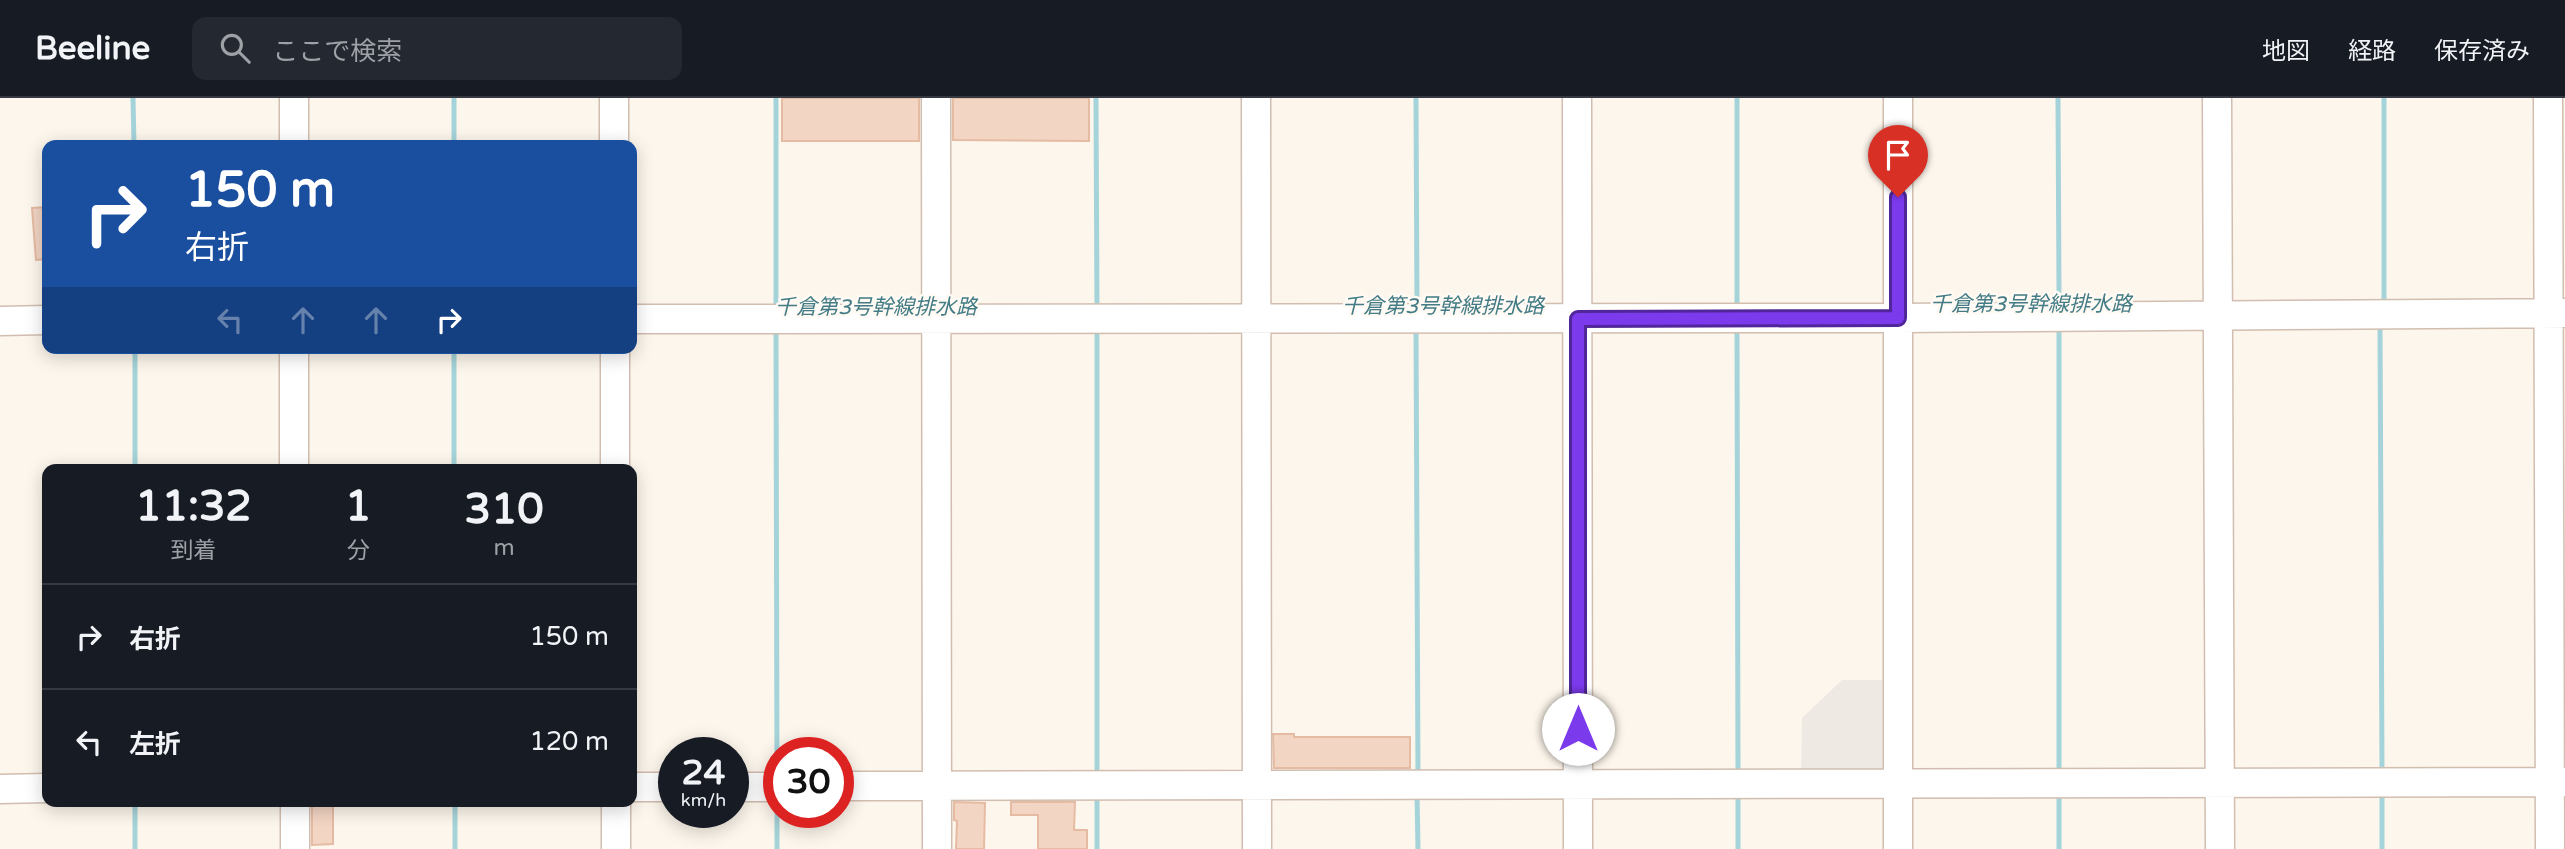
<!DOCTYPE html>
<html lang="ja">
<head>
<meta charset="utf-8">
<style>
  body { margin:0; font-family:"Varela Round","Noto Sans JP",sans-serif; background:#242831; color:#f1f3f6; height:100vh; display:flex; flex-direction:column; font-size:26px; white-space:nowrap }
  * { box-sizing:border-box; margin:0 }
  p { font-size:23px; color:#9ea1a6 }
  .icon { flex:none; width:38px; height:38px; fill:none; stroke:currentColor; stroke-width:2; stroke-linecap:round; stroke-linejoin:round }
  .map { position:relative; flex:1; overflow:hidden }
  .side { position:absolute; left:42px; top:366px; width:595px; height:343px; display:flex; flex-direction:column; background:#171b24; border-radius:14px; box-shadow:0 4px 18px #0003 }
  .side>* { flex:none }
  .hud { position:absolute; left:42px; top:42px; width:595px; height:214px; border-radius:14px; box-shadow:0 4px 18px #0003; background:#1a4fa0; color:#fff; overflow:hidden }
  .speed { position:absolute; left:658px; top:639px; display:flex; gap:14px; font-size:35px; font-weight:700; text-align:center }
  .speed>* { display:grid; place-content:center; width:91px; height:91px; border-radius:50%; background:#171b24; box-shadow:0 4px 18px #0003; line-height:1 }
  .speed small { font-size:18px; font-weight:400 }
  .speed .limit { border:10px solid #d22; background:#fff; color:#111 }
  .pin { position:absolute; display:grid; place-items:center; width:60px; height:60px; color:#fff; margin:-72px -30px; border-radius:50% 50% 50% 0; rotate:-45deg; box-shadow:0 0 7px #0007 }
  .pin .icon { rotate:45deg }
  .me { position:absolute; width:77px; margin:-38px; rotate:0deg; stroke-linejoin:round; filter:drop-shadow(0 0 5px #0008) }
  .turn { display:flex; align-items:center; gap:24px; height:147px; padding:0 28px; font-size:32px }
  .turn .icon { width:91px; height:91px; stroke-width:2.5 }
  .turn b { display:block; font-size:49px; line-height:60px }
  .lanes { display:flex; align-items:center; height:66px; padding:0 28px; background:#0003; justify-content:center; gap:35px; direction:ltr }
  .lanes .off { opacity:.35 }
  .eta { display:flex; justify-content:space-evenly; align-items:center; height:119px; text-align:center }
  .eta b { font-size:42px; font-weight:800; line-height:49px }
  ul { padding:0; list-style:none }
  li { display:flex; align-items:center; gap:21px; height:105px; padding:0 28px; border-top:2px solid #363941 }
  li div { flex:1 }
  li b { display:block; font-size:26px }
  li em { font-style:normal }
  header { display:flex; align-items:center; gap:42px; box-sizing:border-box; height:98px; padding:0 35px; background:#171b24; border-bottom:2px solid #363941 }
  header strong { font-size:33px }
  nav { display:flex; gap:38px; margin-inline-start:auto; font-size:24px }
  .search { width:490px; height:63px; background:#242831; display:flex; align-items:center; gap:18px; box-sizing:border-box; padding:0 24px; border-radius:14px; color:#9ea1a6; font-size:26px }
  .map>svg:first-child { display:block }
  .industrial { fill:#efe9e4 }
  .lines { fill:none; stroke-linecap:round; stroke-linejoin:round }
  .stream { stroke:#a5d3da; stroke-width:5 }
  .building { fill:#f3d5c3; stroke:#e6bba3; stroke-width:2 }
  .minor-casing { stroke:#d1beb0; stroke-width:31 }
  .minor { stroke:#fff; stroke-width:28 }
  .route-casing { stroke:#51269a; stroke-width:18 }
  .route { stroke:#7c3aed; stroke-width:12 }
  .labels { text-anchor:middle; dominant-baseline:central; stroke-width:5; stroke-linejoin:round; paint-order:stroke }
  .water-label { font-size:21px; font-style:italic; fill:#437c86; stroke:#fffaf3 }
</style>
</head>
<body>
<header>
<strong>Beeline</strong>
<div class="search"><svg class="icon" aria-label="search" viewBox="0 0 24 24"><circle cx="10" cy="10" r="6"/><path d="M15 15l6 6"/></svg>ここで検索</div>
<nav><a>地図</a><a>経路</a><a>保存済み</a></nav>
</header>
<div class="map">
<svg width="2565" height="751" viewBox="0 0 2565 751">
  <rect width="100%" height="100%" fill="#fdf6ec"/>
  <path class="industrial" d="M1842,582H1892L1890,665L1875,682L1801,681L1802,620Z"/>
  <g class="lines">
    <path class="stream" d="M133,0L134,47
      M454,0V47
      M776,0V214
      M1096,0L1097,213
      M1416,0L1417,210
      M1737,0V210
      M2058,0L2059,194
      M2381,206H2384V0
      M2380,226L2382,674
      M1097,228V680
      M1416,228L1418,679
      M1737,228L1738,676
      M2059,228V676
      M776,231L777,679
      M454,250V371
      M135,371V250
      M2382,693V751
      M1738,694V751
      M2059,694V751
      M1417,696L1418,751
      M777,697V751
      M1097,697V751
      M455,704V751
      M135,751V704"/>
  </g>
  <path class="building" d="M782,0H919V43H782Z
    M953,0H1089V43L953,42Z
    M47,109V161L36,162L32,110Z
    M1273,636H1294V639H1410V670H1274Z
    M312,704H333V746L312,747Z
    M954,704L985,705L984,751H956L957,723L954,722Z
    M1011,704H1075L1074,732H1087V751H1038V717H1011Z"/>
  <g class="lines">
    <defs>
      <path id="minor" d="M294,0V47
        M614,0V47
        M936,0L937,751
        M1256,0L1257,751
        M1577,0L1578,751
        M1898,0V751
        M2217,0L2220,751
        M2548,0L2550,751
        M632,221L1898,220L2565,215
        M0,223L47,222
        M294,250V371
        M615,250V371
        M838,688L2565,684
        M632,689H674
        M733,689H779
        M0,691L47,690
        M295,704V751
        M616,751V704"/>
    </defs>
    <use href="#minor" class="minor-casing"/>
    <use href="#minor" class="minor"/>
  </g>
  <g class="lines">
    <defs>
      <path id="route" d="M1578,631V221L1898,220V99"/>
    </defs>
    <use href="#route" class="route-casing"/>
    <use href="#route" class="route"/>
  </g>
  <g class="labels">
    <g class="water-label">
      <text x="2031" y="206">千倉第3号幹線排水路</text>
      <text x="1443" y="208">千倉第3号幹線排水路</text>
      <text x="876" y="209">千倉第3号幹線排水路</text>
    </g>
  </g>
</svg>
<div class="speed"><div>24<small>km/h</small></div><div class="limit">30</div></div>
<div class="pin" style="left:1898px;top:99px;background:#d93025"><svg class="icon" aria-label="arrive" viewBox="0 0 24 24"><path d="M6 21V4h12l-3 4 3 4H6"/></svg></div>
<svg class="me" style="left:1578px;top:631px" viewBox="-20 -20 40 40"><circle r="19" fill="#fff"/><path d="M0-13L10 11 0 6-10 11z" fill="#7c3aed"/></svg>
<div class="hud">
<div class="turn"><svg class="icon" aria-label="right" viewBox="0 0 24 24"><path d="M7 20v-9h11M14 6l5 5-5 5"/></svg><div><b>150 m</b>右折</div></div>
<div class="lanes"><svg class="icon off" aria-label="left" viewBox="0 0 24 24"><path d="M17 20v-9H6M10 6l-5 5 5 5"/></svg><svg class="icon off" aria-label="ahead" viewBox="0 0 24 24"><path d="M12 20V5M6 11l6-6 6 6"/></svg><svg class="icon off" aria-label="ahead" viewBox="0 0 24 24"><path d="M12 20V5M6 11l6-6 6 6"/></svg><svg class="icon" aria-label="right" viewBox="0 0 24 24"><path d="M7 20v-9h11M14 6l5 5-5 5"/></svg></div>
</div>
<section class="side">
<div class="eta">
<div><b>11:32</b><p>到着</p></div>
<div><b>1</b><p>分</p></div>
<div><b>310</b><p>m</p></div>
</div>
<ul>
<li><svg class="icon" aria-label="right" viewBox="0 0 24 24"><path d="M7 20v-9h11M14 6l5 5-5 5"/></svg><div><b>右折</b></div><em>150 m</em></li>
<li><svg class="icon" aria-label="left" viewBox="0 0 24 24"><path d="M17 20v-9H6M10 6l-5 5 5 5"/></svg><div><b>左折</b></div><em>120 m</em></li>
</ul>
</section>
</div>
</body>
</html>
